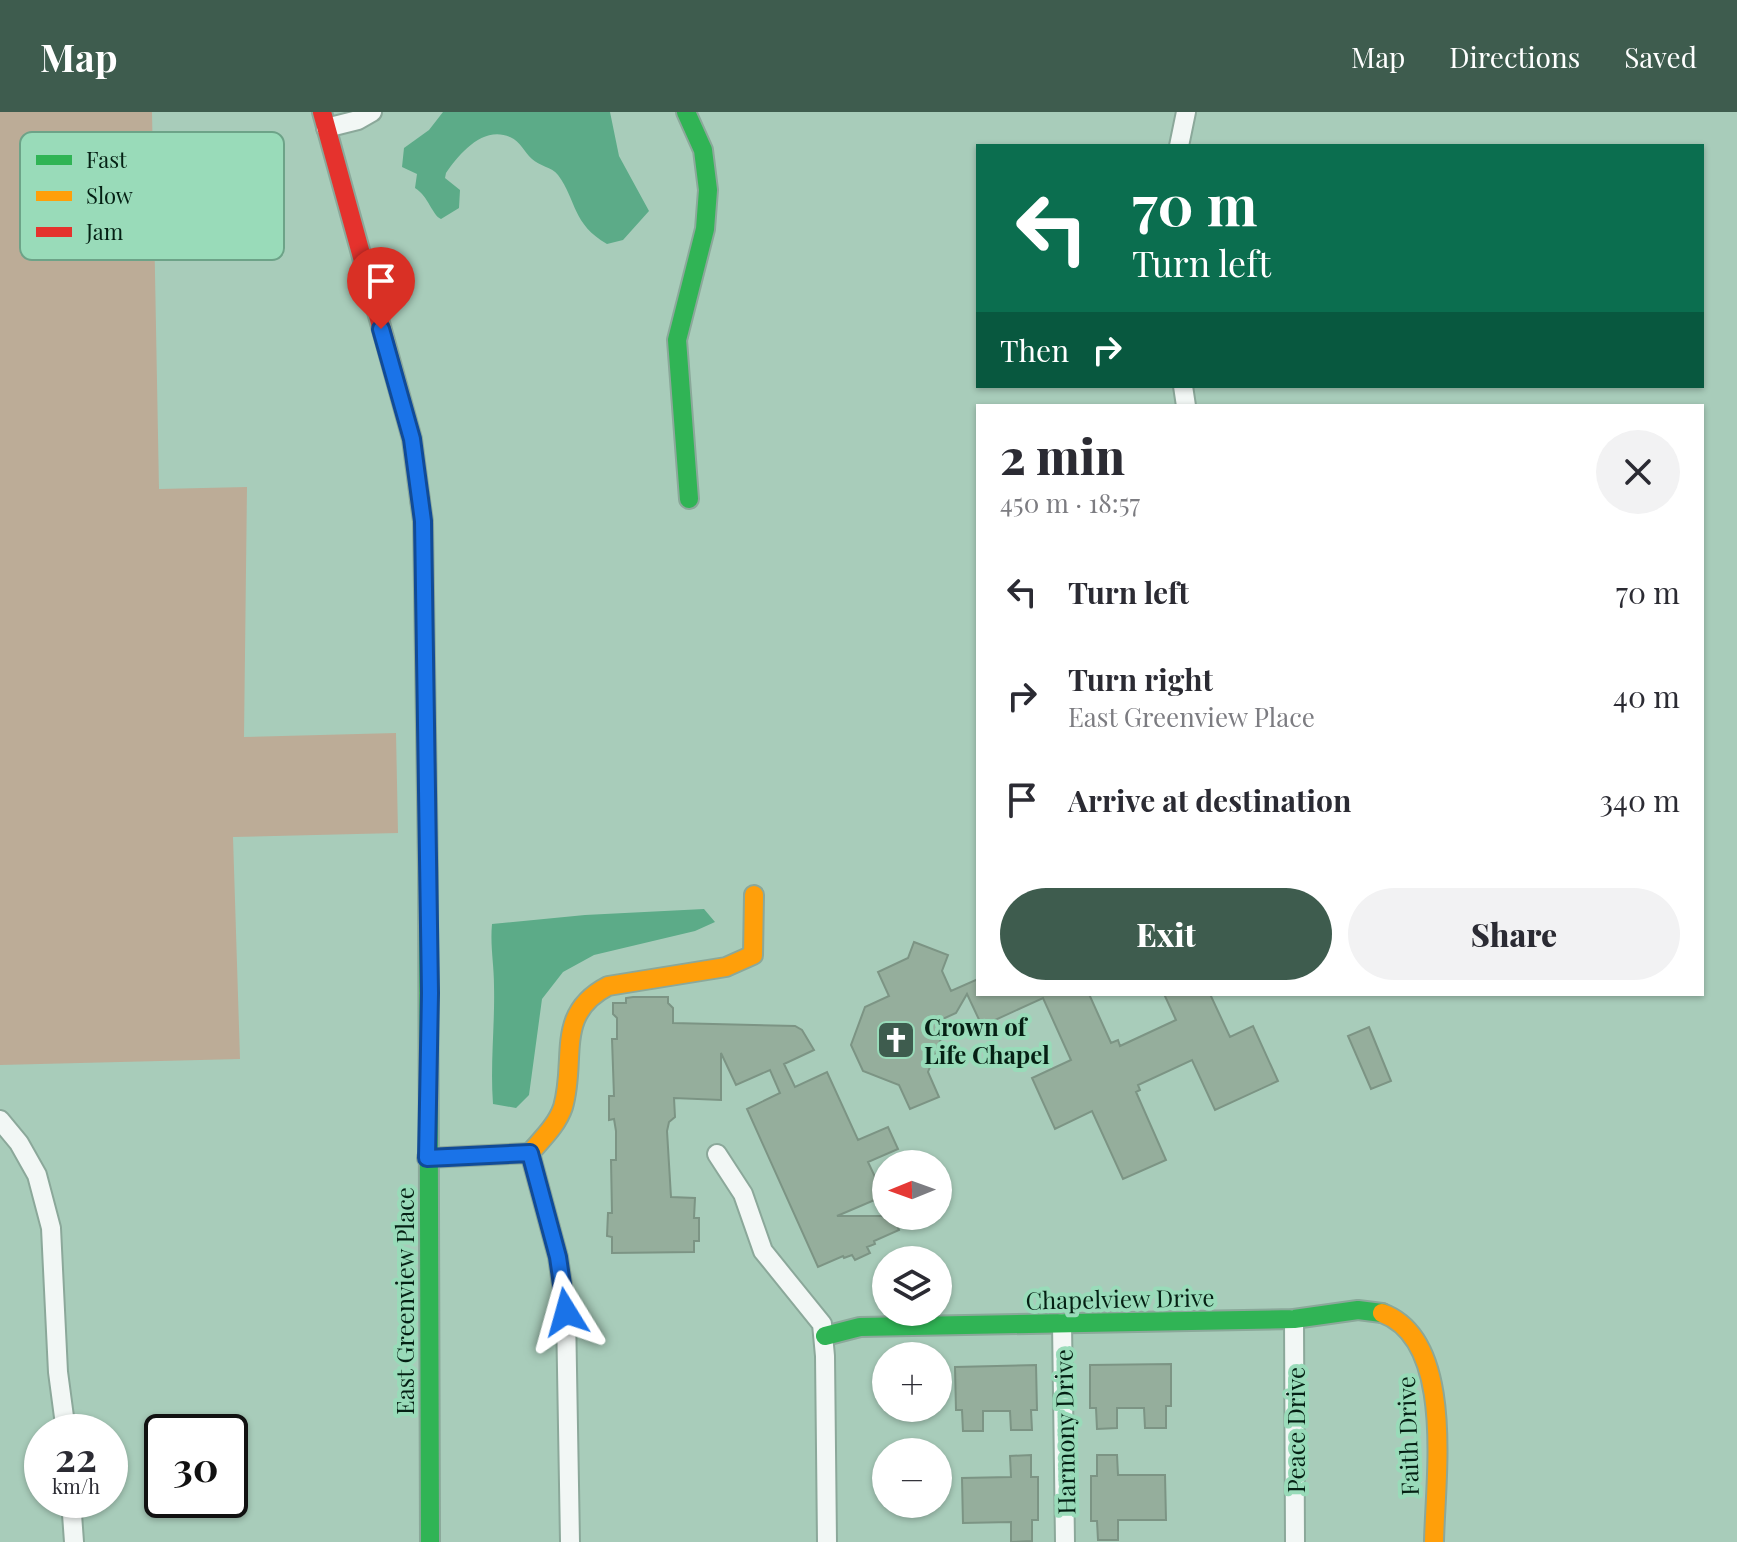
<!DOCTYPE html>
<html lang="en">
<head>
<meta charset="utf-8">
<style>
  body { margin:0; font-family:"Playfair Display",serif; background:#f2f2f3; color:#2b2b33; height:100vh; display:flex; flex-direction:column; font-size:30px; white-space:nowrap }
  * { box-sizing:border-box; margin:0 }
  p { font-size:26px; color:#7c7c81 }
  .icon { flex:none; width:44px; height:44px; fill:none; stroke:currentColor; stroke-width:2; stroke-linecap:round; stroke-linejoin:round }
  .map { position:relative; flex:1; overflow:hidden }
  .drawer { position:absolute; left:976px; top:292px; width:728px; height:592px; display:flex; flex-direction:column; background:#fff; border-radius:0px; box-shadow:0 2px 6px #0004 }
  .drawer>* { flex:none }
  .top-card { position:absolute; left:976px; top:32px; width:728px; height:244px; border-radius:0px; box-shadow:0 2px 6px #0004; background:#0b6e4f; color:#fff; overflow:hidden }
  .needle { width:52px; rotate:269deg }
  .buttons { position:absolute; left:872px; top:1038px; display:grid; gap:16px }
  .buttons a { display:grid; place-items:center; width:80px; height:80px; border-radius:50%; background:#fff; box-shadow:0 2px 6px #0004; font-size:40px }
  .speed { position:absolute; left:24px; top:1302px; display:flex; gap:16px; font-size:40px; font-weight:700; text-align:center }
  .speed>* { display:grid; place-content:center; width:104px; height:104px; border-radius:50%; background:#fff; box-shadow:0 2px 6px #0004; line-height:1 }
  .speed small { font-size:20px; font-weight:400 }
  .speed .limit { border:4px solid #111; border-radius:12px; background:#fff; color:#111 }
  .pin { position:absolute; display:grid; place-items:center; width:68px; height:68px; color:#fff; margin:-82px -34px; border-radius:50% 50% 50% 0; rotate:-45deg; box-shadow:0 0 8px #0007 }
  .pin .icon { rotate:45deg }
  .me { position:absolute; width:88px; margin:-44px; rotate:352deg; stroke-linejoin:round; filter:drop-shadow(0 0 6px #0008) }
  .turn { display:flex; align-items:center; gap:28px; height:168px; padding:0 24px; font-size:36px }
  .turn .icon { width:104px; height:104px; stroke-width:2.5 }
  .turn b { display:block; font-size:56px; line-height:68px }
  .then { display:flex; align-items:center; height:76px; padding:0 24px; background:#0003; gap:16px; font-size:30px }
  .round { display:grid; place-items:center; flex:none; width:84px; height:84px; border-radius:42px; background:#f2f2f3 }
  .summary { display:flex; align-items:center; justify-content:space-between; height:136px; padding:0 24px }
  h1 { font-size:48px; font-weight:800; line-height:60px }
  .primary-button { display:flex; gap:16px; margin-top:auto; padding:16px 24px }
  .primary-button a { flex:1; height:92px; border-radius:48px; background:#3e5c4e; color:#fff; font-size:32px; font-weight:800; line-height:92px; text-align:center }
  .primary-button a+a { background:#f2f2f3; color:#2b2b33 }
  ul { padding:0; list-style:none }
  li { display:flex; align-items:center; gap:24px; height:104px; padding:0 24px }
  li div { flex:1 }
  li b { display:block; font-size:30px }
  li em { font-style:normal }
  header { display:flex; align-items:center; gap:48px; box-sizing:border-box; height:112px; padding:0 40px; background:#3e5c4e; color:#fff }
  header strong { font-size:38px }
  nav { display:flex; gap:44px; margin-inline-start:auto; font-size:28px }
  .map>svg:first-child { display:block }
  .green { fill:#bcac97 }
  .water { fill:#5cab88 }
  .building { fill:#95ae9c; stroke:#7c9484; stroke-width:2 }
  .lines { fill:none; stroke-linecap:round; stroke-linejoin:round }
  .street-casing { stroke:#8ba89a; stroke-width:22 }
  .fast-casing { stroke:#8ba89a; stroke-width:22 }
  .slow-casing { stroke:#8ba89a; stroke-width:22 }
  .jam-casing { stroke:#8ba89a; stroke-width:22 }
  .street { stroke:#f2f7f5; stroke-width:18 }
  .fast { stroke:#30b455; stroke-width:18 }
  .slow { stroke:#ff9f0a; stroke-width:18 }
  .jam { stroke:#e5322d; stroke-width:18 }
  .route-casing { stroke:#114b97; stroke-width:20 }
  .route { stroke:#1a73e8; stroke-width:14 }
  .labels { text-anchor:middle; dominant-baseline:central; stroke-width:8; stroke-linejoin:round; paint-order:stroke }
  .poi-label { font-size:24px; font-weight:bold; fill:#052014; stroke:#99dbb9; text-anchor:start }
  .street-label { font-size:24px; fill:#052014; stroke:#99dbb9 }
  .key { fill:#99dbb9; stroke:#6da388; stroke-width:2 }
  .key-label { font-size:22px; fill:#052014 }
</style>
</head>
<body>
<header>
<strong>Map</strong>
<nav><a>Map</a><a>Directions</a><a>Saved</a></nav>
</header>
<div class="map">
<svg width="1737" height="1430" viewBox="0 0 1737 1430">
  <rect width="100%" height="100%" fill="#a8ccba"/>
  <path class="green" d="M0,0H152L159,377L247,375L244,625L396,621L398,721L233,725L240,947L0,953Z"/>
  <path class="water" d="M443,0H610L619,44L649,99L623,128L607,132C572,112 577,89 558,63C552,55 539,54 532,47C524,40 521,30 510,25C483,13 459,42 446,61L445,66L460,78L459,96L441,107C432,103 429,85 415,76L417,62L402,55L404,36L429,18Z
    M704,797L715,810L695,819L594,843L563,860L542,887L529,983L516,996L493,992C490,952 495,913 494,874C494,852 490,834 492,812L585,803Z"/>
  <path class="building" d="M914,830L948,843L942,859L951,879L978,867V882H1089L1111,931L1118,928L1120,934L1176,908L1164,882H1210L1230,925L1253,914L1278,969L1215,998L1192,948L1138,973L1140,978L1136,980L1166,1048L1123,1067L1092,999L1055,1017L1032,966L1071,948L1043,886L982,914L967,882L956,901L936,910L942,924L928,960L939,985L910,997L899,973L863,959L851,933L865,895L889,884L878,860L908,846Z
    M668,885V891L673,896V911L795,914L802,918L814,938L784,952L795,975L827,960L858,1028L888,1015L898,1037L868,1050L884,1084L837,1104H893L899,1118L874,1129L875,1132L867,1135L870,1141L855,1148L852,1143L844,1146L843,1144L818,1155L747,997L780,981L770,958L736,973L721,941V988L674,986L675,1005L669,1010L667,1019L671,1085L695,1086L694,1106H699V1129H694V1140L612,1141V1125L607,1124L608,1101H612L611,1048H616V1019L614,1007L609,1008V984H614L612,927H617V906L613,902V891H626V886L633,885Z
    M1369,915L1391,969L1371,977L1348,924Z
    M1171,1252V1294H1166V1316H1145L1144,1296H1117V1316L1097,1317L1096,1296H1090V1253Z
    M1036,1253L1037,1298H1031L1032,1318H1011L1010,1299H983V1319H963L962,1298H956L955,1255Z
    M1031,1343V1365H1038V1408H1032V1429L1011,1430V1410L963,1411L962,1366L1011,1365L1010,1344Z
    M1097,1343H1117L1118,1363H1165L1166,1408H1118V1428H1098L1097,1409H1091V1364H1097Z"/>
  <g class="lines">
    <defs>
      <path id="street" d="M326,16L358,8L372,0
        M1179,34L1186,0
        M1183,274L1186,294
        M0,1008L19,1031L37,1063L51,1116L58,1260L66,1320
        M717,1042L743,1082L763,1139L822,1212L825,1244L827,1430
        M427,1046L530,1041L558,1145L566,1200L570,1430
        M1294,1207L1295,1430
        M1062,1211L1065,1430
        M71,1388L74,1430"/>
      <path id="fast" d="M686,0L703,38L708,78L705,117L677,228L689,387
        M428,759L430,1430
        M825,1224L860,1215L1294,1207L1358,1198L1382,1201"/>
      <path id="slow" d="M420,388L423,409L428,759
        M530,1041C542,1027 557,1013 563,995C577,947 554,902 608,874L726,855L753,843L754,783
        M1382,1201C1456,1228 1435,1367 1434,1430"/>
      <path id="jam" d="M322,0L412,327L420,388"/>
    </defs>
    <use href="#street" class="street-casing"/>
    <use href="#fast" class="fast-casing"/>
    <use href="#slow" class="slow-casing"/>
    <use href="#jam" class="jam-casing"/>
    <use href="#street" class="street"/>
    <use href="#fast" class="fast"/>
    <use href="#slow" class="slow"/>
    <use href="#jam" class="jam"/>
  </g>
  <g class="lines">
    <defs>
      <path id="route" d="M381,217L412,327L423,409L430,881L427,1046L530,1041L558,1145L566,1200"/>
    </defs>
    <use href="#route" class="route-casing"/>
    <use href="#route" class="route"/>
  </g>
  <defs>
    <symbol id="church-square" viewBox="-11 -11 22 22"><rect x="-9" y="-9" width="18" height="18" rx="4" fill="#3e5c4e" stroke="#99dbb9"/><path d="M-1.2-6h2.4v3.5h3.3v2.4h-3.3V6h-2.4V-.1h-3.3v-2.4h3.3Z" fill="#fff"/></symbol>
  </defs>
  <g fill-rule="evenodd">
    <use href="#church-square" x="874" y="906" width="44" height="44"/>
  </g>
  <g class="labels">
    <g class="poi-label">
      <text x="924" y="914">Crown of<tspan x="924" dy="28">Life Chapel</tspan></text>
    </g>
    <g class="street-label">
      <text transform="translate(1120 1186) rotate(-1)">Chapelview Drive</text>
      <text transform="translate(404 1189) rotate(-90)">East Greenview Place</text>
      <text transform="translate(1295 1318) rotate(-90)">Peace Drive</text>
      <text transform="translate(1064 1320) rotate(-91)">Harmony Drive</text>
      <text transform="translate(1407 1324) rotate(-92)">Faith Drive</text>
    </g>
  </g>
  <rect x="20" y="20" width="264" height="128" rx="12" class="key"/>
  <rect x="36" y="43" width="36" height="10" fill="#30b455"/>
  <rect x="36" y="79" width="36" height="10" fill="#ff9f0a"/>
  <rect x="36" y="115" width="36" height="10" fill="#e5322d"/>
  <g class="key-label">
    <text x="86" y="56">Fast</text>
    <text x="86" y="92">Slow</text>
    <text x="86" y="128">Jam</text>
  </g>
</svg>
<div class="buttons">
<a><svg class="needle" viewBox="-14 -14 28 28"><path d="M0-13l5 13h-10z" fill="#e53935"/><path d="M0 13l5-13h-10z" fill="#7c7c81"/></svg></a>
<a><svg class="icon" aria-label="layers" viewBox="0 0 24 24"><path d="M12 4l9 5-9 5-9-5zM3 14l9 5 9-5"/></svg></a>
<a>+</a>
<a>−</a>
</div>
<div class="speed"><div>22<small>km/h</small></div><div class="limit">30</div></div>
<div class="pin" style="left:381px;top:217px;background:#d93025"><svg class="icon" aria-label="arrive" viewBox="0 0 24 24"><path d="M6 21V4h12l-3 4 3 4H6"/></svg></div>
<svg class="me" style="left:566px;top:1200px" viewBox="-20 -20 40 40"><path d="M0-17L14 15 0 8-14 15z" fill="#1a73e8" stroke="#fff" stroke-width="4"/></svg>
<div class="top-card">
<div class="turn"><svg class="icon" aria-label="left" viewBox="0 0 24 24"><path d="M17 20v-9H6M10 6l-5 5 5 5"/></svg><div><b>70 m</b>Turn left</div></div>
<div class="then">Then<svg class="icon" aria-label="right" viewBox="0 0 24 24"><path d="M7 20v-9h11M14 6l5 5-5 5"/></svg></div>
</div>
<section class="drawer">
<div class="summary"><div><h1>2 min</h1><p>450 m · 18:57</p></div><a class="round"><svg class="icon" aria-label="close" viewBox="0 0 24 24"><path d="M6 6l12 12M18 6L6 18"/></svg></a></div>
<ul>
<li><svg class="icon" aria-label="left" viewBox="0 0 24 24"><path d="M17 20v-9H6M10 6l-5 5 5 5"/></svg><div><b>Turn left</b></div><em>70 m</em></li>
<li><svg class="icon" aria-label="right" viewBox="0 0 24 24"><path d="M7 20v-9h11M14 6l5 5-5 5"/></svg><div><b>Turn right</b><p>East Greenview Place</p></div><em>40 m</em></li>
<li><svg class="icon" aria-label="arrive" viewBox="0 0 24 24"><path d="M6 21V4h12l-3 4 3 4H6"/></svg><div><b>Arrive at destination</b></div><em>340 m</em></li>
</ul>
<div class="primary-button"><a>Exit</a><a>Share</a></div>
</section>
</div>
</body>
</html>
